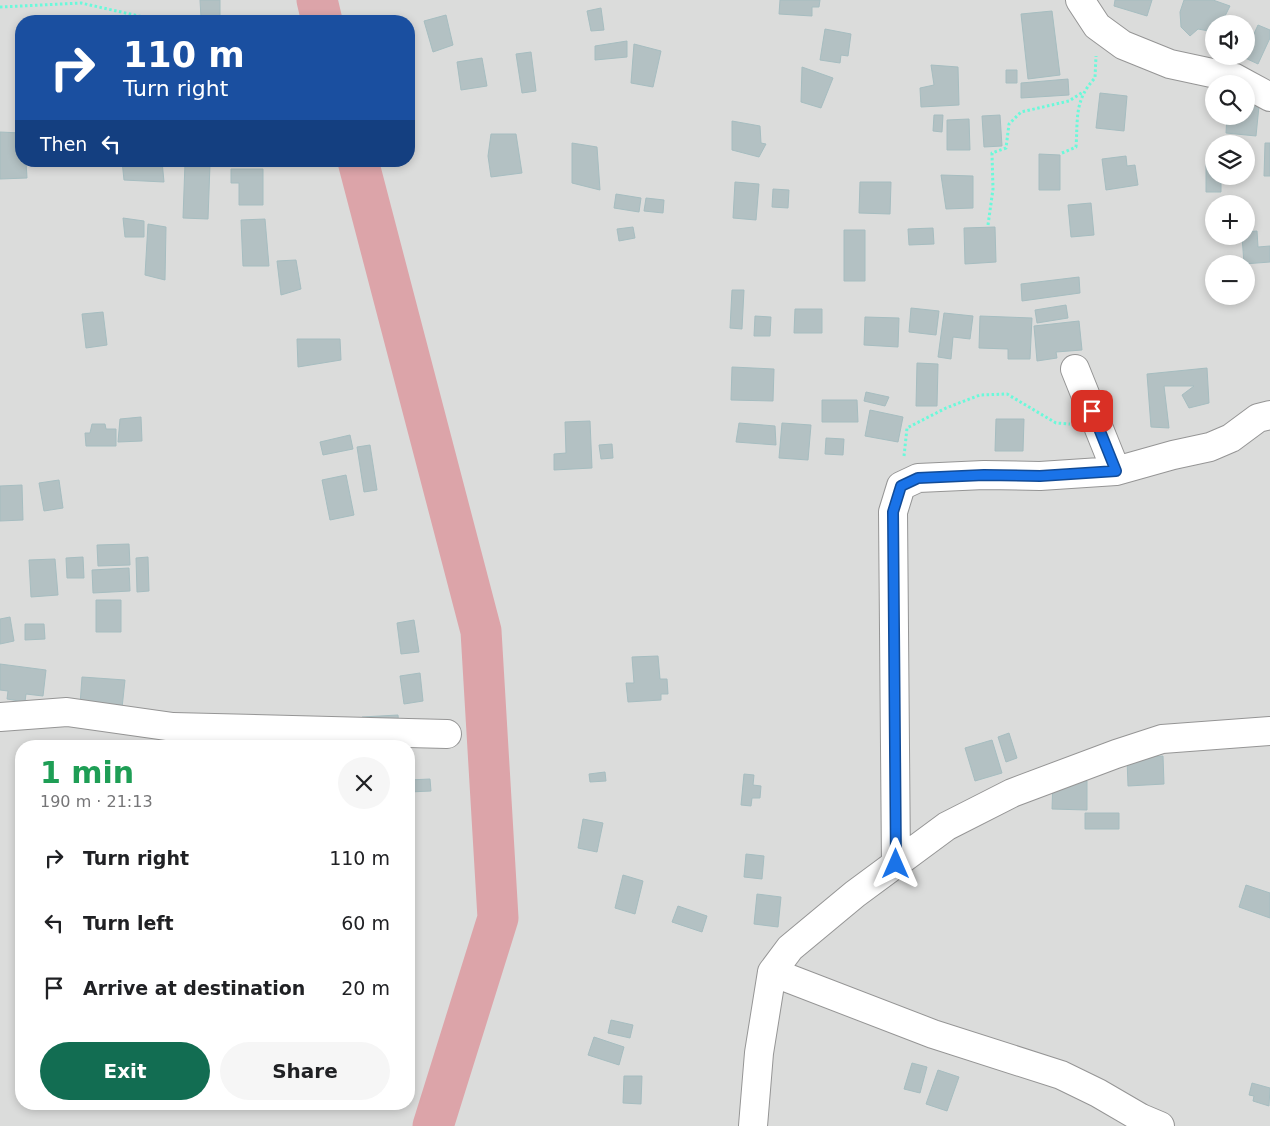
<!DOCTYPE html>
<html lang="en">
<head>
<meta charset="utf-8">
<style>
  body { margin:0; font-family:"DejaVu Sans",sans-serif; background:#f6f6f6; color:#202124; height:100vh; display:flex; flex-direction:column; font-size:19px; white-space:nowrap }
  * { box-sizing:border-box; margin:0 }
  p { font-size:16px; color:#757577 }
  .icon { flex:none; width:28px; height:28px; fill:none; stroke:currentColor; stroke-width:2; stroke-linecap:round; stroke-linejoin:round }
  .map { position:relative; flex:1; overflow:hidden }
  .drawer { position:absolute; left:15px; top:740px; width:400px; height:370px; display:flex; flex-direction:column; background:#fff; border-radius:20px; box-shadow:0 2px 8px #0003 }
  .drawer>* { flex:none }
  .top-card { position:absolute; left:15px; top:15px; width:400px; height:152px; border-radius:20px; box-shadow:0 2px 8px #0003; background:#1a4fa0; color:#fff; overflow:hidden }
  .fabs { position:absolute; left:1205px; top:15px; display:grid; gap:10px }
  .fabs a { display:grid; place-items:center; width:50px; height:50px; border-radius:50%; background:#fff; box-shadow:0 2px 8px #0003; font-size:25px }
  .pin { position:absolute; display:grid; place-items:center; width:42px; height:42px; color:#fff; margin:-21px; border-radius:10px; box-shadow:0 2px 8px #0006 }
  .me { position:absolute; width:55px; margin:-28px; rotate:0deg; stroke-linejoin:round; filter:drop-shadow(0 0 4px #0008) }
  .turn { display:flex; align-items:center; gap:18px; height:105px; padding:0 25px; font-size:22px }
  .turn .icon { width:65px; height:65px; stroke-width:2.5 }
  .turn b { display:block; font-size:35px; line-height:42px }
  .then { display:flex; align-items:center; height:48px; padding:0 25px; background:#0003; gap:10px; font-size:19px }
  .round { display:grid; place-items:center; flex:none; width:52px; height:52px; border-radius:26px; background:#f6f6f6 }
  .head { display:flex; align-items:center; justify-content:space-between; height:85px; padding:0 25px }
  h1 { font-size:30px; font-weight:600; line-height:38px; color:#1e9e55 }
  .action { display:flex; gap:10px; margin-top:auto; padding:10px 25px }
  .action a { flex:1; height:58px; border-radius:30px; background:#126d52; color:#fff; font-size:20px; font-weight:600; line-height:58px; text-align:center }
  .action a+a { background:#f6f6f6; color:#202124 }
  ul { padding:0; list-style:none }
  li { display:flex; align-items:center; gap:15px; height:65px; padding:0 25px }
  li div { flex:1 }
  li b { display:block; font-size:19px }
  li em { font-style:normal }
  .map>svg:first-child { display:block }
  .residential { fill:#dbdcdb; fill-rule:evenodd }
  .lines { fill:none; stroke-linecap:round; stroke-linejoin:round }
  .river { stroke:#dca4a9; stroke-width:41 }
  .building { fill:#b3c1c3; stroke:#a6bdc0 }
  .minor-casing { stroke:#959595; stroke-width:30 }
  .path { stroke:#6af9da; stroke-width:3; stroke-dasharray:2.5 2.5; stroke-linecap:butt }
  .minor { stroke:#fff; stroke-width:28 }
  .route-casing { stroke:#114b97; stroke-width:12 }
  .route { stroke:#1a73e8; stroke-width:9 }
</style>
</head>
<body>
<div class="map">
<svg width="1270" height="1126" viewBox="0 0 1270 1126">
  <rect width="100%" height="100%" fill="#e4ebef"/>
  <path class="residential" d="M0,0H1270V1126H0ZM21,21H409V161H21ZM1214,24H1246V56H1214ZM1214,84H1246V116H1214ZM1214,144H1246V176H1214ZM1214,204H1246V236H1214ZM1214,264H1246V296H1214ZM21,746H409V1104H21Z"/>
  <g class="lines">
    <path class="river" d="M317,0L322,21
      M358,161L481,631L498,918L433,1126"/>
  </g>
  <path class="building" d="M200,0H220V16L201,18Z
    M780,0H820L819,7H812V16L779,14Z
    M1115,0H1152L1147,16L1114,6Z
    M1184,0H1213L1230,6L1221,24H1214V32L1198,29L1190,36L1181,27L1180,12Z
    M601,8L604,30L591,31L587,11Z
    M1052,11L1060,75L1028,79L1021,14Z
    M446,15L453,45L433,52L424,21Z
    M1258,25L1270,30V38L1258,64L1243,57L1246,56V51Z
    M825,29L851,34L848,56L841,55L840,63L820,60Z
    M627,41V57L595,60V46Z
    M634,44L661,51L653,87L631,83Z
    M531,52L536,91L522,93L516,54Z
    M482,58L487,86L461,90L457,62Z
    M931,65L958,67L959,105L921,107L920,88L934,85Z
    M802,67L833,78L821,108L801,102Z
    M1006,70H1017V83H1006Z
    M1068,79L1069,95L1021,98V83Z
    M1100,93L1127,96L1124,131L1096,128Z
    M1246,95L1260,96L1256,136L1226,133L1227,116H1246Z
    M934,115H943L942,132L933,131Z
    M1000,115L1002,146L984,147L982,116Z
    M969,119L970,150H947V120Z
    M732,121L760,126L761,143L766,144L759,157L732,150Z
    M0,132L21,133V161H26L27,178L0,179Z
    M491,134H516L522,173L491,177L488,156Z
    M572,143L597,147L600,190L572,183Z
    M1265,143H1270V176H1264Z
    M1039,154L1060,155V190H1039Z
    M1126,156L1127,166L1135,165L1138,185L1106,190L1102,159Z
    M122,161H162L164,182L124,180Z
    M185,163L210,164L208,219L183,218Z
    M1206,164H1214V176H1221V192H1206Z
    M231,169H263V205H239V183H231Z
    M941,175L973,176V208L946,209Z
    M735,182L759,184L756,220L733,218Z
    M860,182H891L890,214L859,213Z
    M773,189L789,190L788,208L772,207Z
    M616,194L641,198L639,212L614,208Z
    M646,198L664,200L663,213L644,211Z
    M1091,203L1094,235L1071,237L1068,205Z
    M123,218L144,221V237H125Z
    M265,219L269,266H243L241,220Z
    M148,224L166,227L165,280L145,275Z
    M633,227L635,238L619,241L617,229Z
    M995,227L996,262L965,264L964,228Z
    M933,228L934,244L909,245L908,229Z
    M844,230H865V281H844Z
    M1257,231L1258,247L1270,246V262L1244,264L1242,236H1246V232Z
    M296,260L301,289L281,295L277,261Z
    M1079,277L1080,293L1022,301L1021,284Z
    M732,290H744L742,329L730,328Z
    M1066,305L1068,318L1037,323L1035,310Z
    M911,308L939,311L936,335L909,332Z
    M795,309H822V333H794Z
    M103,312L107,345L86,348L82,314Z
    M944,313L973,316L970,339L953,337L951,359L938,357Z
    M755,316L771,317L770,336H754Z
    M980,316L1032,318L1030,359H1008V349L979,348Z
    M865,317L899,318L898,347L864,345Z
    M1079,321L1082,350L1056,352L1057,358L1037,361L1034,326Z
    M297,339H340L341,360L298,367Z
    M917,363L938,364L937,406H916Z
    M732,367L774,369L773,401L731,400Z
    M1207,368L1209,403L1189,408L1182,395L1194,386H1164L1169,428L1151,427L1147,374Z
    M866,392L889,397L885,406L864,401Z
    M822,400H857L858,422H822Z
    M870,410L903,417L898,442L865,436Z
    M141,417L142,441L118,442L120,419Z
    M996,419H1024L1023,451H995Z
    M590,421L592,468L554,470V454L566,453L565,422Z
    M739,423L775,426L776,445L736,442Z
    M782,423L811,425L808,460L779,458Z
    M92,424H105L106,429H116V446H86L85,433H90Z
    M350,435L353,449L323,455L320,442Z
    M826,438L844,439L843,455L825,454Z
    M612,444L613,458L601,459L599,445Z
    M370,445L377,490L364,492L357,447Z
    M346,475L354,515L330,520L322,480Z
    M59,480L63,508L44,511L39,483Z
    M22,485L23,520L0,521V486Z
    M129,544L130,565L98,566L97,545Z
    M83,557L84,578H67L66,558Z
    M148,557L149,591L137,592L136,558Z
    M55,559L58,595L31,597L29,560Z
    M129,568L130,591L93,593L92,570Z
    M96,600H121V632H96Z
    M10,617L14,641L0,644V619Z
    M414,620L419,652L401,654L397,623Z
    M25,624H44L45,639L25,640Z
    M658,656L660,679H667L668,694H661V700L628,702L626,683H634L632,657Z
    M0,664L46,670L43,696L26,694L25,702L7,699L8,691L0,690Z
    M420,673L423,701L404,704L400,676Z
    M82,677L125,680L122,708L80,705Z
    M398,715L399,727L363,728L362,717Z
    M1009,733L1017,758L1006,762L998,737Z
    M992,740L1002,773L975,781L965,748Z
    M1163,756L1164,784L1128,786L1127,758Z
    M605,772L606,781L590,782L589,774Z
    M744,774L754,775L753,785L761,786L760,798H752L751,806L741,805Z
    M430,779L431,791L409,792V780Z
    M1053,780L1087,781V810L1052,809Z
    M1085,813H1119V829H1085Z
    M583,819L603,823L597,852L578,848Z
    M746,854L764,856L762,879L744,877Z
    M623,875L643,881L635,914L615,908Z
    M1246,885L1270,893V918L1239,907Z
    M757,894L781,897L778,927L754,924Z
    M678,906L707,916L702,932L672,922Z
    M611,1020L633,1025L630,1038L608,1033Z
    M594,1037L624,1047L619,1065L588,1055Z
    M912,1063L927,1067L920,1093L904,1089Z
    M938,1070L959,1077L947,1111L926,1104Z
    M624,1076H642L641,1104L623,1103Z
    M1252,1083L1270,1088L1269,1106L1253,1101L1254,1096L1249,1095Z"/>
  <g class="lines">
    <defs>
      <path id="minor" d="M1080,0L1097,26L1123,45L1170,64L1235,78L1246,84
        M1246,84L1270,97
        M1075,369L1116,471L1173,455L1210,447L1231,438L1258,418L1270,415
        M0,717L67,712L173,727L447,734
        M896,864L893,512L901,486L918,478L984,475L1040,476L1116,471
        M772,972L933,1034L1061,1075L1098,1093L1141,1118L1160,1126
        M753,1126L759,1053L772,972L790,948L855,894L947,826L1012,793L1116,754L1162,739L1270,731"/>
    </defs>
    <use href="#minor" class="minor-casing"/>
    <path class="path" d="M0,7L81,3L161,21
      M1062,153L1076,147C1078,119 1074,100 1095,78L1096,56
      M988,225L993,189L992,153L1006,148L1009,124L1021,112L1069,101L1083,92
      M904,456L907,428L946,408L980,395L1007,394L1056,423L1070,424"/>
    <use href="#minor" class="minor"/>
  </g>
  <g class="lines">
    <defs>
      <path id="route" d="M896,864L893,512L901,486L918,478L984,475L1040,476L1116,471L1092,411"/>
    </defs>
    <use href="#route" class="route-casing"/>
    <use href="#route" class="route"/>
  </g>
</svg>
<div class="fabs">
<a><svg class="icon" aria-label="sound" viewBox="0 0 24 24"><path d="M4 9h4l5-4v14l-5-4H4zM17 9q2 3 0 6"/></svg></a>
<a><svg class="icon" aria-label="search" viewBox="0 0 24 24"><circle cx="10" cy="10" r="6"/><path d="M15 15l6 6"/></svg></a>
<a><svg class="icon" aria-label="layers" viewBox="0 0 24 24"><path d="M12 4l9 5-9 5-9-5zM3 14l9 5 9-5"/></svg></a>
<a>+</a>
<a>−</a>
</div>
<div class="pin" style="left:1092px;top:411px;background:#d93025"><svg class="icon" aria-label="arrive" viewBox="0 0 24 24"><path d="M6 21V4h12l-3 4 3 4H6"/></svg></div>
<svg class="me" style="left:896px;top:864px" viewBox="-20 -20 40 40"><path d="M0-17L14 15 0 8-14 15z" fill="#1a73e8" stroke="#fff" stroke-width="4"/></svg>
<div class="top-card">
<div class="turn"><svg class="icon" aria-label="right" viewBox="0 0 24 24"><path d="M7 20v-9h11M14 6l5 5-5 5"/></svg><div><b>110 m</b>Turn right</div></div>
<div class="then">Then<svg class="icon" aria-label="left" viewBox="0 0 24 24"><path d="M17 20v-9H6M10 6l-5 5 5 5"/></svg></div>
</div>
<section class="drawer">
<div class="head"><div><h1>1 min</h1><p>190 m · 21:13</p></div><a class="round"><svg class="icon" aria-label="close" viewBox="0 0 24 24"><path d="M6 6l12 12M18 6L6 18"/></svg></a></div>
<ul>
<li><svg class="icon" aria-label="right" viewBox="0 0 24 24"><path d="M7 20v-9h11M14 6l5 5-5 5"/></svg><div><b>Turn right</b></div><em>110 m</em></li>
<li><svg class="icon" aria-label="left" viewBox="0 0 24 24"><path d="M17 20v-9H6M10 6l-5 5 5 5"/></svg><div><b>Turn left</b></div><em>60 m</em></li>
<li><svg class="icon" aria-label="arrive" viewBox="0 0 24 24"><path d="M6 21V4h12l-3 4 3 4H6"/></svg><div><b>Arrive at destination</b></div><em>20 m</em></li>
</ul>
<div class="action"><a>Exit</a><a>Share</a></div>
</section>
</div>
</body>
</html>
